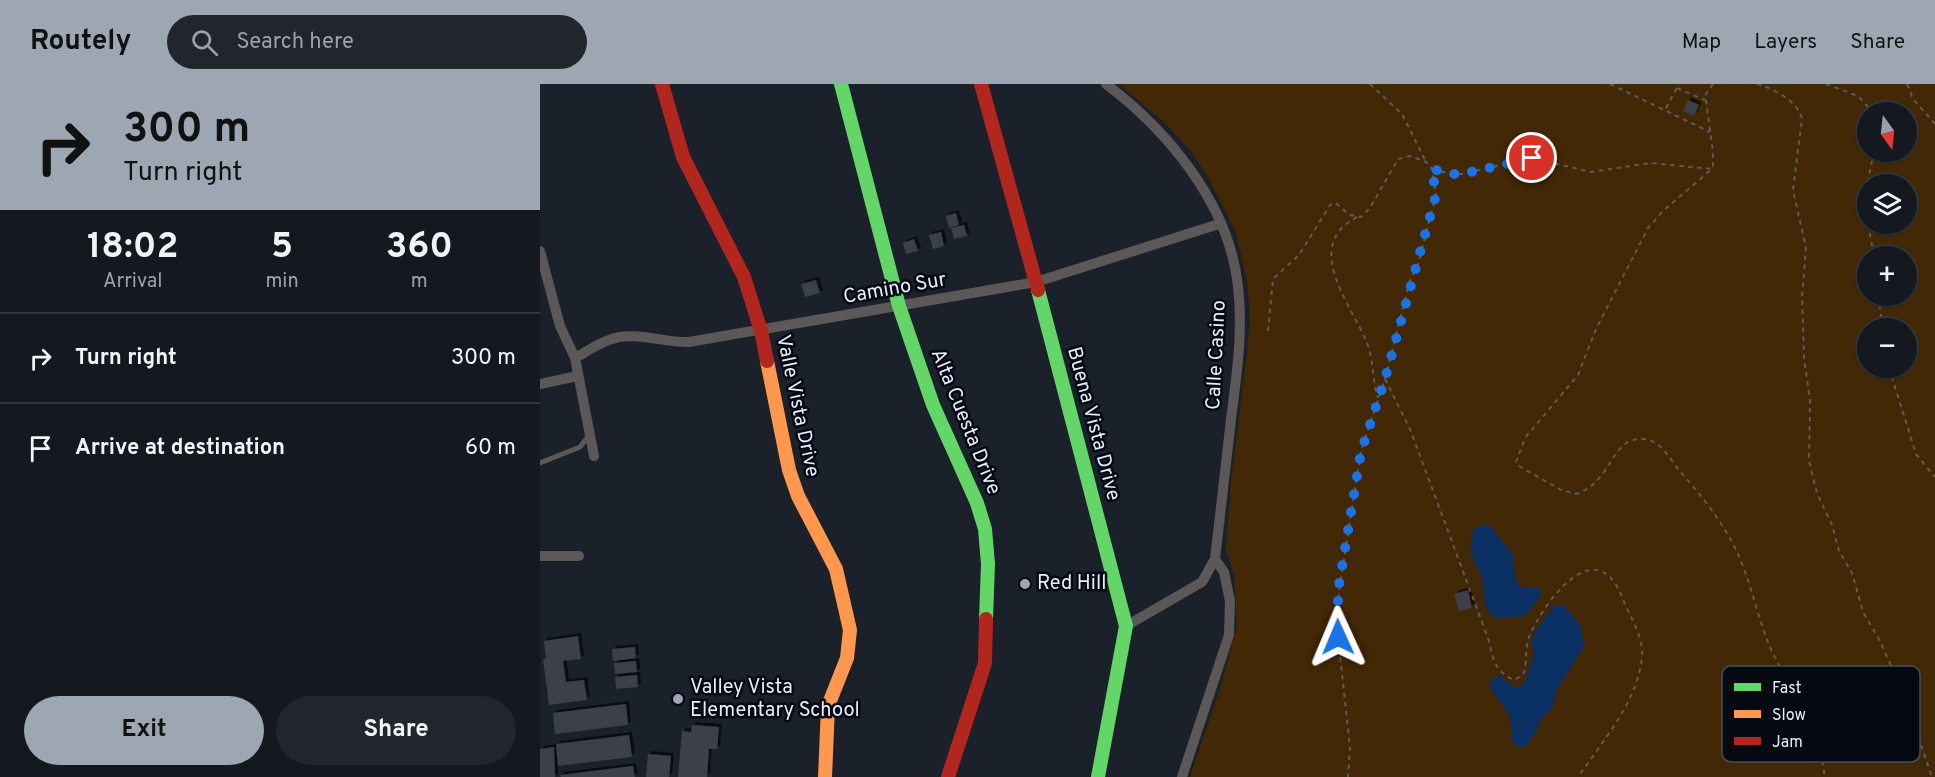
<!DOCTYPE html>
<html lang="en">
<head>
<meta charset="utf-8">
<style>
  body { margin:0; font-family:Overpass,sans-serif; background:#21262d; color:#f1f3f6; height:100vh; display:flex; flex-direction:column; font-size:22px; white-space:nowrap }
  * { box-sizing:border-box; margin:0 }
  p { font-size:20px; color:#9da0a5 }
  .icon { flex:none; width:33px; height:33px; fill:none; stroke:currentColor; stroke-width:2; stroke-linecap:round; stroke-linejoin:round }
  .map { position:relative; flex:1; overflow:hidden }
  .side { display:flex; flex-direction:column; background:#141920; width:540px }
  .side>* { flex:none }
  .top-card { background:#9da6b3; color:#111; overflow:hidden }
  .needle { width:39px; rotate:165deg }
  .controls { position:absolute; left:1317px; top:18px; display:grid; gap:12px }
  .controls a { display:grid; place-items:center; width:60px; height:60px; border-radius:50%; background:#141920; box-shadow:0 2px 4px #0004,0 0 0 2px #33383e; font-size:30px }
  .pin { position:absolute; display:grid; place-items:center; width:51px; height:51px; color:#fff; margin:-26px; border:3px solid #fff; border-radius:50%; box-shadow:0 2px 6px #0007 }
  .me { position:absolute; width:66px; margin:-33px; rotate:359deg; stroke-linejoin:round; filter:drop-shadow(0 0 4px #0008) }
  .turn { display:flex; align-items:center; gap:21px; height:126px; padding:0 24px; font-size:27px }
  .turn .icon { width:78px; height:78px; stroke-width:2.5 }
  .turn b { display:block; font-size:42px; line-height:51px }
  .eta { display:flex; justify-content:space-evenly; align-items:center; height:102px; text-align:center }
  .eta b { font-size:36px; font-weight:700; line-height:42px }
  .primary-button { display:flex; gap:12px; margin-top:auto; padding:12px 24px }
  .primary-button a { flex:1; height:69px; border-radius:36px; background:#9da6b3; color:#111; font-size:24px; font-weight:700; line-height:69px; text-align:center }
  .primary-button a+a { background:#21262d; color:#f1f3f6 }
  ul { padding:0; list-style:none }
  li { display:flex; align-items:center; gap:18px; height:90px; padding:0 24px; border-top:2px solid #33383e }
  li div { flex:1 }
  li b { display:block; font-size:22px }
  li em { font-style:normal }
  header { display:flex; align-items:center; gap:36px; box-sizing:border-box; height:84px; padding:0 30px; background:#9da6b3; color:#111 }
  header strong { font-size:28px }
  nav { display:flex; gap:33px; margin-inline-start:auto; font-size:21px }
  .search { width:420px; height:54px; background:#21262d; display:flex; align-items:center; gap:15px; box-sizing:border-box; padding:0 21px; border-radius:33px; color:#9da0a5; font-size:22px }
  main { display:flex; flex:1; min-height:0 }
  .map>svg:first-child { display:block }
  .green { fill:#432806; fill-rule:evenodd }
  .water { fill:#0b3063 }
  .building { fill:#3a3f48; filter:url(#shadow) }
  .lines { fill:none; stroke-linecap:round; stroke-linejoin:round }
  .path { stroke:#5b5c5e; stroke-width:2; stroke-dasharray:4.5 4.5; stroke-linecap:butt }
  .lane { stroke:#5b5857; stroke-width:5 }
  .street { stroke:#5b5857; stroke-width:10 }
  .fast { stroke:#63d668; stroke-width:14 }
  .slow { stroke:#ff974d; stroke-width:14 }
  .jam { stroke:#b3261e; stroke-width:14 }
  .route { stroke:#1a73e8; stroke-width:10; stroke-dasharray:0 18 }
  .poi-dot { fill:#9da6b3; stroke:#050912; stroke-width:2 }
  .labels { text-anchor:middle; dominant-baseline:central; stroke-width:5; stroke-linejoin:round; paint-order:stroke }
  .street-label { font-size:20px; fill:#e4eefc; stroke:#050912 }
  .poi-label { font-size:20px; fill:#e4eefc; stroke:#050912; text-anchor:start }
  .key { fill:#050912; stroke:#484e58; stroke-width:1.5 }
  .key-label { font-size:16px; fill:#e4eefc }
</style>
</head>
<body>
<header>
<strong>Routely</strong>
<div class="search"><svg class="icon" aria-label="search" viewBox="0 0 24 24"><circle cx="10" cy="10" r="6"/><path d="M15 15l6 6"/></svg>Search here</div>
<nav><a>Map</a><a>Layers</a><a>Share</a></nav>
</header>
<main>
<section class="side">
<div class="top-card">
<div class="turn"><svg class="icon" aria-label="right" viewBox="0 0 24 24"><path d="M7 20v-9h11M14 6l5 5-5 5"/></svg><div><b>300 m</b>Turn right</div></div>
</div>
<div class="eta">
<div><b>18:02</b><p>Arrival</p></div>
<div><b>5</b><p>min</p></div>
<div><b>360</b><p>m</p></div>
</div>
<ul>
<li><svg class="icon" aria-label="right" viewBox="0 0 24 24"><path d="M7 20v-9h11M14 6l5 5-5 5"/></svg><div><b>Turn right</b></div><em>300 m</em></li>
<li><svg class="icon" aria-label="arrive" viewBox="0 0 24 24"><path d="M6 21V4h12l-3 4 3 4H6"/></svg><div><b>Arrive at destination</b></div><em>60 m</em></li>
</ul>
<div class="primary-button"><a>Exit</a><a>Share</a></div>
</section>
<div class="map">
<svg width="1395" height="693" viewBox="0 0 1395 693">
  <defs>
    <filter id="shadow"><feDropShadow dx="3" dy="-3" stdDeviation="0" flood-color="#0009"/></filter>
  </defs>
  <rect width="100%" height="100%" fill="#1a212b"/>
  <path class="green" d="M579,0H1395V693H650L678,611L697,543L694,491L686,465L691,396L707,269L710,233L707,197L696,149L669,95L651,67L625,39ZM1328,28H1366V68H1328ZM1328,100H1366V140H1328ZM1328,172H1366V212H1328ZM1328,244H1366V284H1328Z"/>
  <path class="water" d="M948,440L973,470L975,494L981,503L1000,504L1001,512L985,532L955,534C940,525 944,506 942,491C932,479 927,460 934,445Z
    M1015,520L1024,522L1040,541L1044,563L1017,605L1013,623L1000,637L996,648L985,663L979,664L972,657C975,620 951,618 950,597L958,591L975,604L984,599L994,570L991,560L994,549Z"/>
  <path class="building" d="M1148,16L1159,21L1154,32L1143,27Z
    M416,129L419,141L409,144L406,132Z
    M424,141L427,152L414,155L411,144Z
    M401,148L404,162L393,165L389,151Z
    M374,155L378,167L366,170L363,159Z
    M276,196L280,209L265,213L261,200Z
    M928,506L932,524L919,527L914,510Z
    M38,552L41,575L23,577L26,598L44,596L47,616L9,621L3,575H6L4,557Z
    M95,563L96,574L73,577L72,565Z
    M96,577L97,588L75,590L74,579Z
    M97,591L98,603L76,605L75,593Z
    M86,620L88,641L15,650L13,629Z
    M152,641L179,643L177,665H169L167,693H138L142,647L151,648Z
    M89,651L92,673L18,682L16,660Z
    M14,663L15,693H0V665Z
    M108,670L131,672L129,693H106Z
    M93,682L95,693H21L20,691Z"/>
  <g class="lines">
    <path class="path" d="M830,0L862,30L886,78
      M1070,0L1170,48
      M1173,0L1166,10V16L1173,68V84
      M1217,0C1234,5 1257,16 1262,35L1253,106L1266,164L1262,212L1264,274L1270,316L1269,377L1277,409L1292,441L1299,467L1312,489L1323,528L1340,557L1362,606L1392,693
      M1286,0L1318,12L1333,28
      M1367,0L1373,15L1395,40
      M1137,4L1165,16
      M1126,24L1139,0
      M892,85L911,90H922L992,74L1051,88L1111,79L1172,85L1123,127L1108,144L1056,245L1038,291L985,354L976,378L979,382L1021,406L1036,410C1073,398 1070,353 1103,355C1121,356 1129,374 1139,386C1159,409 1179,433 1193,460C1210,492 1216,530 1230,563C1239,584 1253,603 1264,623C1276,645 1281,669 1285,693
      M817,133C761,162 812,221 827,259C834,277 832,296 838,314
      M1328,134L1325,110L1334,68
      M1328,140L1334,172
      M1339,212L1342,244
      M728,247L733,195L759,171L790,121L796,119L809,131L821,133L830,124L858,75L870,72L886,78L892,85L896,111L878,181L870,196L845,295L821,367L799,507L798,553L810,663L808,693
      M1349,284L1376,370L1395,393
      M845,295L870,345L949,557C953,575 955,588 974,596L983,591C988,578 984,564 990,551C1004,518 1056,447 1082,513C1089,532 1104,552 1102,573C1098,617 1062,658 1038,693"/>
    <path class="lane" d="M0,379L40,363L49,351"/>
    <path class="street" d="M566,0C627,46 686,117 697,195C704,242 697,289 691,335C686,382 680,429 675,475L662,498L586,542
      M0,167L20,242L35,274L54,372
      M35,274C46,268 57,260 69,256C93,246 123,259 149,258L496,198L679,140
      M0,300L37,292
      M0,472H39
      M642,693L689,551L690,517L684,488L675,475"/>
    <path class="fast" d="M301,0L359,222L393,321L437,419L445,445L448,480L446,535
      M498,206L586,542L558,693"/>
    <path class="slow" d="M227,277L249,386L258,412L296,485L310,546L307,574L288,622L285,693"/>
    <path class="jam" d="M122,0L143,73L204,193L221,247L227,277
      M441,0L498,206
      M408,693L445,579L446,535"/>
  </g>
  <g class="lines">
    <path class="route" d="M798,553V507L821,368L845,295L896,111L892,85L911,90H922L992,74"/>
  </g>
  <g class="poi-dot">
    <circle cx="485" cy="500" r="6"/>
    <circle cx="138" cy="615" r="6"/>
  </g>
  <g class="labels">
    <g class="street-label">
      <text transform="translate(355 205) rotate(-10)">Camino Sur</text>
      <text transform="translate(677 271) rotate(-87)">Calle Casino</text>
      <text transform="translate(257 322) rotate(78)">Valle Vista Drive</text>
      <text transform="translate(425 338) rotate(68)">Alta Cuesta Drive</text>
      <text transform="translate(553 340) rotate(75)">Buena Vista Drive</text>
    </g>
    <g class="poi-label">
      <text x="497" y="500">Red Hill</text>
      <text x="150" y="604">Valley Vista<tspan x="150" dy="23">Elementary School</tspan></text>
    </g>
  </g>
  <rect x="1182" y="582" width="198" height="96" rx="9" class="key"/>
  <rect x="1194" y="599" width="27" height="8" fill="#63d668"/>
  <rect x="1194" y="626" width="27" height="8" fill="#ff974d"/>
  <rect x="1194" y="653" width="27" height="8" fill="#b3261e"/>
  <g class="key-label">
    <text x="1232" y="609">Fast</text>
    <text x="1232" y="636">Slow</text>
    <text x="1232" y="663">Jam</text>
  </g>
</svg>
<div class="controls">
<a><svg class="needle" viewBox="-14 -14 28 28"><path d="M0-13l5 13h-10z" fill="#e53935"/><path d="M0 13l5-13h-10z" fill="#9da0a5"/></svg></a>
<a><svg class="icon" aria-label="layers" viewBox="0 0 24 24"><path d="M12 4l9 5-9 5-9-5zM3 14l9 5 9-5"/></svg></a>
<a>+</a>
<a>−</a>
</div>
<div class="pin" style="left:992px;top:74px;background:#d93025"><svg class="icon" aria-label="arrive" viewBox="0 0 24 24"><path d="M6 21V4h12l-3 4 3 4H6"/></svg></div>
<svg class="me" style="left:798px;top:553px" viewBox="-20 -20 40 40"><path d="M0-17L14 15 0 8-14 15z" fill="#1a73e8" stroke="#fff" stroke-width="4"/></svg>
</div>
</main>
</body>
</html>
